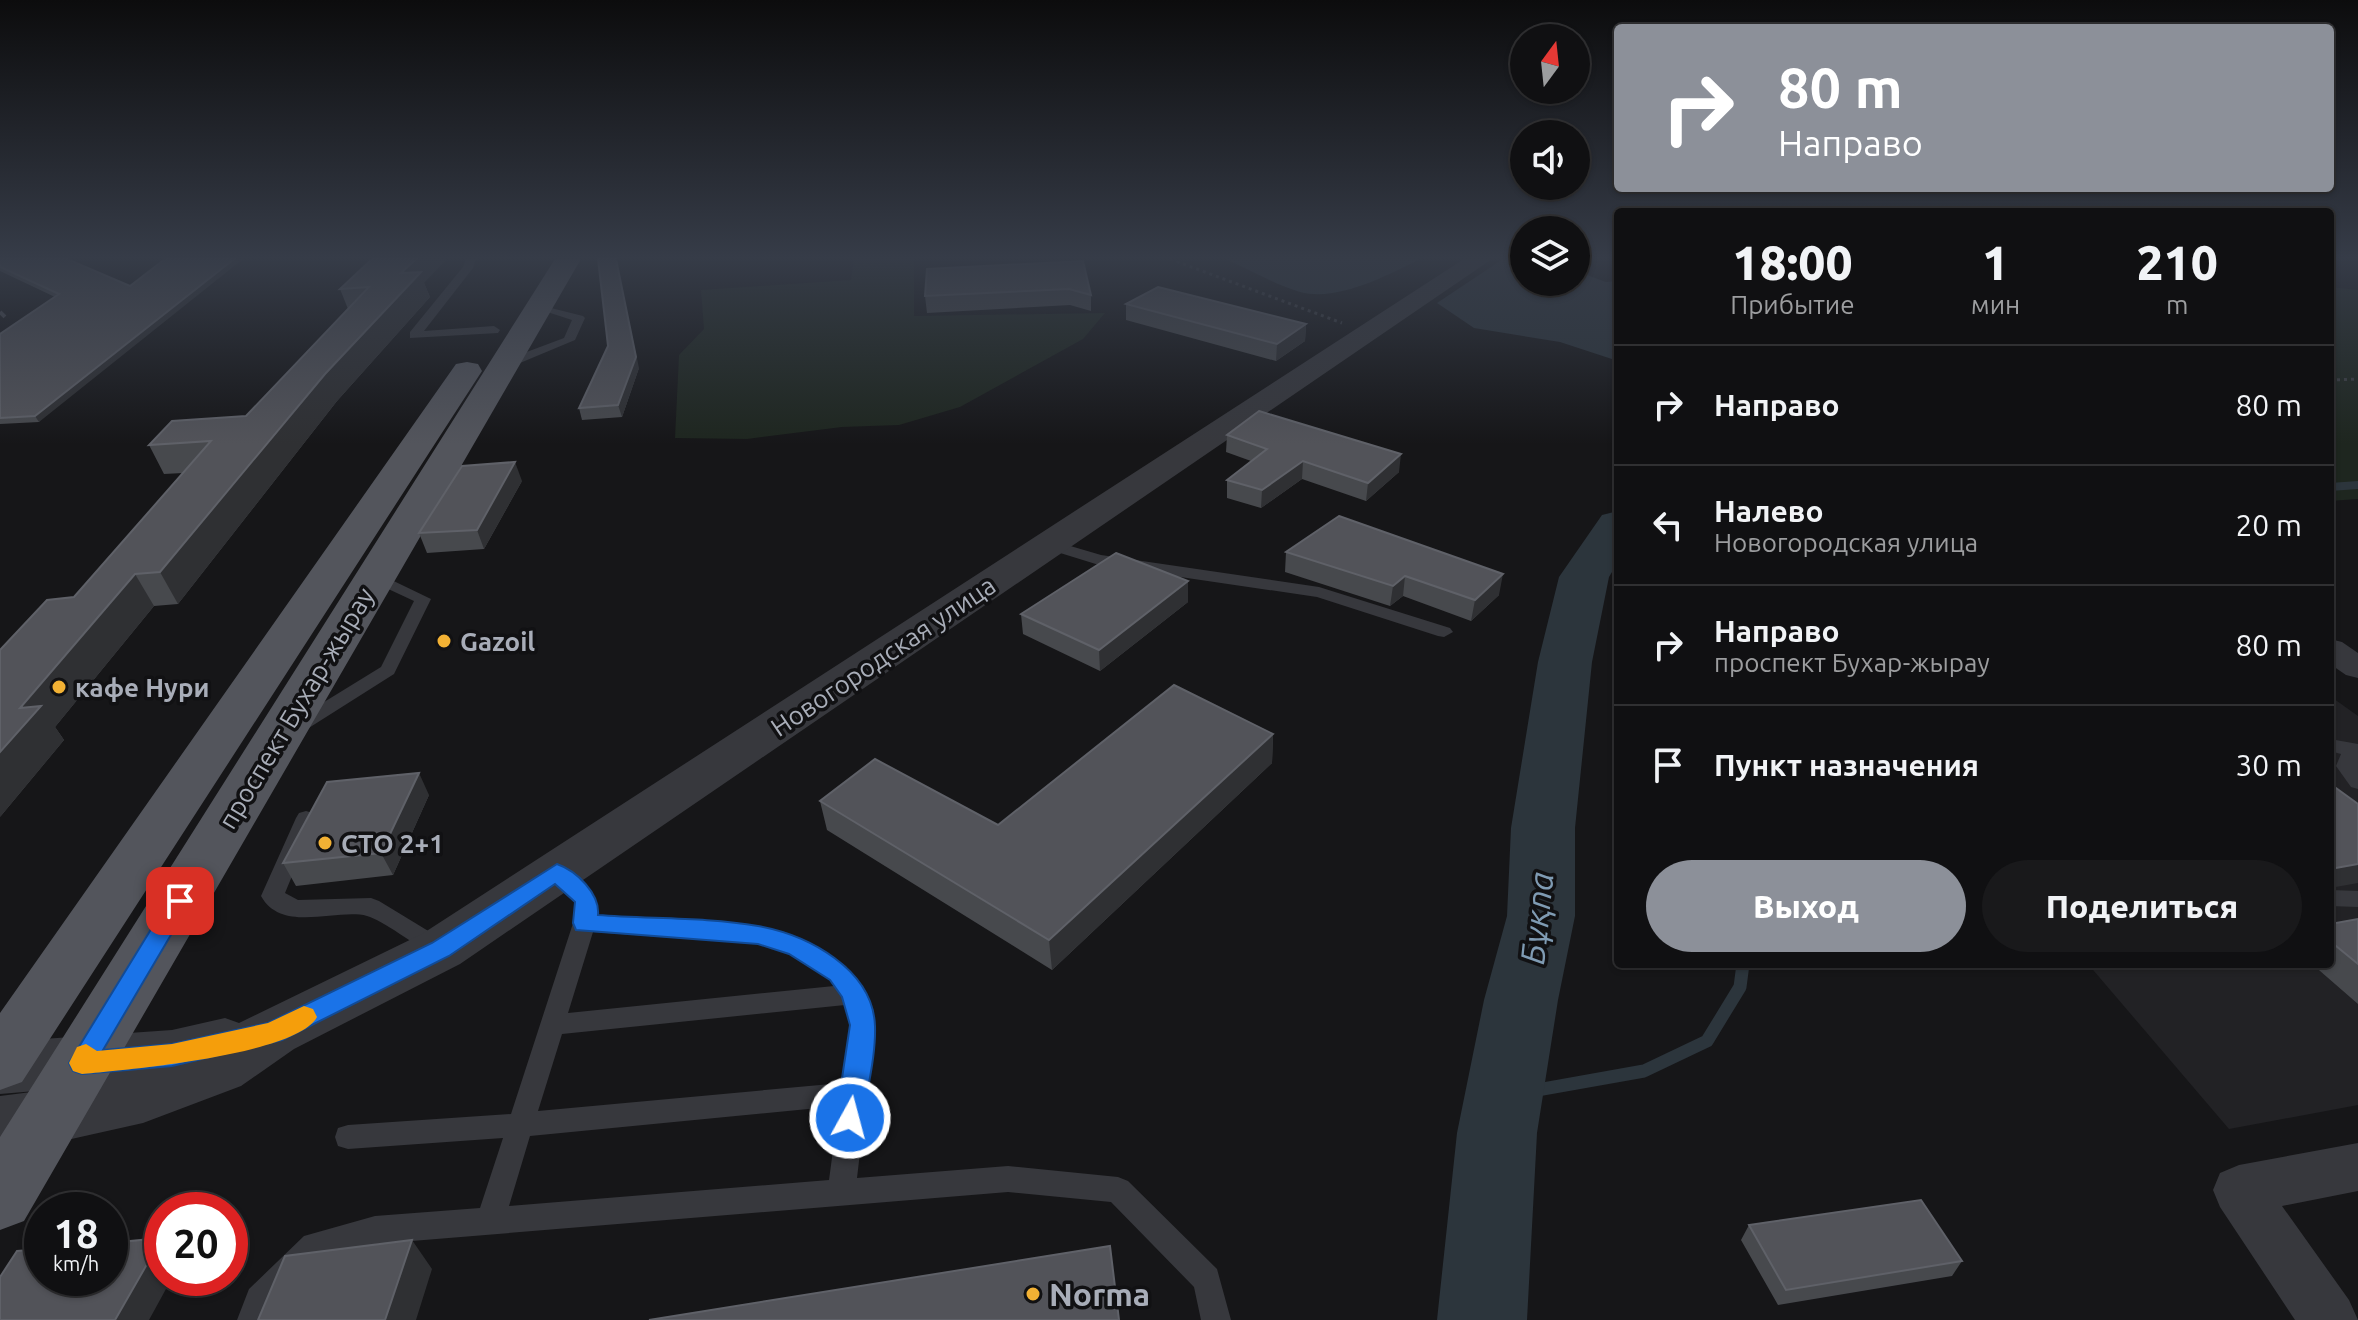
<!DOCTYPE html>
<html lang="ru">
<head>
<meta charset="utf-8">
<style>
  body { margin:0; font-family:Ubuntu,sans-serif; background:#19191b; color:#f1f3f6; height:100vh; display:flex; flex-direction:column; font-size:30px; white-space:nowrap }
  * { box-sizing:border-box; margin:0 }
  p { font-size:26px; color:#9c9d9f }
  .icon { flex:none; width:44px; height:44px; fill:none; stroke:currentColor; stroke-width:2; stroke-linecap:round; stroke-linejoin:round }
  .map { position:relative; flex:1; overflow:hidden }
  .side { position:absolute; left:1614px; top:208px; width:720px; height:760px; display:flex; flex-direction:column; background:#101012; border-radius:8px; box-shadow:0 2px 6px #0004,0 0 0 2px #303032 }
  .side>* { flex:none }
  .top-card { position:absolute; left:1614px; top:24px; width:720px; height:168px; border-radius:8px; box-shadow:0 2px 6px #0004,0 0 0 2px #303032; background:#8c9099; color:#fff; overflow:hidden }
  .needle { width:52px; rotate:15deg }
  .controls { position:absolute; left:1510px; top:24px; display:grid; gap:16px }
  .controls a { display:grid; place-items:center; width:80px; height:80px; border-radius:50%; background:#101012; box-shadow:0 2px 6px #0004,0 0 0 2px #303032; font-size:40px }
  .speed { position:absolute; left:24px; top:1192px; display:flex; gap:16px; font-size:40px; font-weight:700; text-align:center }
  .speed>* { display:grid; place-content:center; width:104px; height:104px; border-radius:50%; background:#101012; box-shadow:0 2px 6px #0004,0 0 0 2px #303032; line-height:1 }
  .speed small { font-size:20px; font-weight:400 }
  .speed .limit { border:12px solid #d22; background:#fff; color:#111 }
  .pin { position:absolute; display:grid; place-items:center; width:68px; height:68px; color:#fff; margin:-34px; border-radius:16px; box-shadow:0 4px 12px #0006 }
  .me { position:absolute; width:88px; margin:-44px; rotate:7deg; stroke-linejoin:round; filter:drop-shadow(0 0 6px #0008) }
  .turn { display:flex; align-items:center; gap:28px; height:168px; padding:0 32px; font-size:36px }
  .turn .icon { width:104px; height:104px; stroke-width:2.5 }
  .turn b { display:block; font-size:56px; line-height:68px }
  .eta { display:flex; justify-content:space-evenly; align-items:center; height:136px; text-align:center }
  .eta b { font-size:48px; font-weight:800; line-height:56px }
  .button { display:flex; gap:16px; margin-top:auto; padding:16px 32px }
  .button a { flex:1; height:92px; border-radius:48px; background:#8c9099; color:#fff; font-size:32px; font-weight:800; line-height:92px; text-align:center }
  .button a+a { background:#19191b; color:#f1f3f6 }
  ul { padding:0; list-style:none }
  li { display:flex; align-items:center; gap:24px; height:120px; padding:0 32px; border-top:2px solid #303032 }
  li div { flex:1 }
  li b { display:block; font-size:30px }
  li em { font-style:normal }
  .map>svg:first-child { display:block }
  .built { fill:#222225 }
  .green { fill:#1e261f }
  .water { fill:#2c353c }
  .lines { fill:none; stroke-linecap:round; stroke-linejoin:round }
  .stream-far1 { stroke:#2c353c; stroke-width:8 }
  .stream { stroke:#2c353c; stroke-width:13 }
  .river { fill:#2c353c; fill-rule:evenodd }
  .path { stroke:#3d3f44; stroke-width:3; stroke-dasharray:3 4; stroke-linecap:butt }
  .service { fill:#37383d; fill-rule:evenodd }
  .minor { fill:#37383d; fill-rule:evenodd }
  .tertiary { fill:#37383d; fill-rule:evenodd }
  .primary { fill:#53555c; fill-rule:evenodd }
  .rail { stroke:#4a4c52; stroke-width:4; stroke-dasharray:7 5; stroke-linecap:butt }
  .wall { fill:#47494d }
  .shaded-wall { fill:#2f3033 }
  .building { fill:#525359; stroke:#5f6168; stroke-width:2 }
  .route { fill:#1a73e8; stroke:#114b97; stroke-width:2 }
  .slow { fill:#f59e0b }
  .poi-dot { fill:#f2b134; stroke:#111113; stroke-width:3 }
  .labels { text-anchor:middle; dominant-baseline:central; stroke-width:7; stroke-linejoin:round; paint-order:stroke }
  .poi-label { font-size:26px; font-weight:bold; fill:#a8adb8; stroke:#111113; text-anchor:start }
  .street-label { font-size:26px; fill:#a8adb8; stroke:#111113 }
  .near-poi-label { font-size:32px; font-weight:bold; fill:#a8adb8; stroke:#111113; text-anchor:start }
  .near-water-label { font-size:34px; font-style:italic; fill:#7f9bb3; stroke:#111113 }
</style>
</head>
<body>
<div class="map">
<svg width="2358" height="1320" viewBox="0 0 2358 1320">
  <rect width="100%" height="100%" fill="#161618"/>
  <path class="built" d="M2330,696L2358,716V1105L2229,1129L2088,964H2330Z"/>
  <path class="green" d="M854,259H914V316L1105,313L1083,339L960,407L899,425L842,427L747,439L675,438L679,355L704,329L701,290L851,280Z
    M2330,287L2358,290V499L2330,501Z"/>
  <path class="water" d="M1225,259H1420C1388,275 1338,302 1300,292C1275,285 1249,269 1225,259Z
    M1503,259H1524V282H1576V271L1606,282L1618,281V361L1560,342L1474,328L1437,303Z"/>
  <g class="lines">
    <path class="stream-far1" d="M2330,487L2358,485"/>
    <path class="stream" d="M1504,1096L1644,1071L1707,1041L1740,987L1743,964"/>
    <path class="river" d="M1618,511V562L1609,577L1592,662L1575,828V916L1558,1000L1537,1133L1527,1320H1437L1457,1133L1484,1000L1507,916L1511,828L1538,662L1559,577L1602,515Z"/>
    <path class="path" d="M1170,259L1342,323
      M2330,380L2358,379"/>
    <path class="service" d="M466,259H476L473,268L424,331L494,326L500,330L498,333L410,338V332L463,267Z
      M535,304L583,316L585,318L575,340L508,368H500V362L564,338L572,320L535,308Z
      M1050,540L1101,555L1319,587L1450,628L1453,632L1444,637L1438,636L1317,597L1099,565L1044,548L1042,545L1044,542Z
      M375,572L431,599L394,674L304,731H290L287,727L290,723L381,667L414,601L369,580L367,577L369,574Z
      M2330,739L2358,744V789L2351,787L2336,766L2341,754L2330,751Z
      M306,811L313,813L316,818L285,893L298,900L371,898L379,901L448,943L452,949L448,955L440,958L432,955C417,946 382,920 367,916C337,908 282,934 261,896L296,818L299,813Z
      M557,865C576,871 600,895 598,915L758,926L805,941L846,966L866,994L875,1025L857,1178L1008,1166L1118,1177L1128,1181L1217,1269L1231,1320H1201L1194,1287L1111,1202L1008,1192L375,1244L322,1258L271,1310L267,1320H237L249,1289L304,1236L375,1216L480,1208L503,1138L348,1149L338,1146L335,1137L338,1128L348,1125L511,1114L577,911L575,903L546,873L549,867ZM593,932L758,944L789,954L830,980L834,986L568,1013ZM845,1005L851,1025L842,1083L538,1111L562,1034ZM839,1106L829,1180L509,1206L530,1136Z
      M2330,890L2358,891V907L2330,906Z"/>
    <path class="minor" d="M2330,639L2342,642L2358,653V678L2346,675L2330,664Z
      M2358,1143V1191L2282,1206L2349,1300L2358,1320H2295L2220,1207L2213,1190L2220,1173L2239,1165Z"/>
    <path class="tertiary" d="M1464,259H1492L460,964L294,1049L241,1086L143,1123L49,1144L0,1152V1096L47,1090L0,1094V1042L172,1030L225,1018L239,1023L422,934Z"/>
    <path class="primary" d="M555,259H581L24,1221L0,1230V1137Z
      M467,362L478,364L482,371L22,1082L0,1090V1013L456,364Z"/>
    <path class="rail" d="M0,312L8,320"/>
  </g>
  <path class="wall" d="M0,259L130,286L39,422L0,424V334L55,297L0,271Z
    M1083,261L1091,295V311L1070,305L927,313L925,296Z
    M424,283L430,297L337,401L178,604L154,606L55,727L64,740L0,817L74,597L183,473L164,474L149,445L246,416L348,309L340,289Z
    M1126,304L1306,324L1305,341L1276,361L1126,320Z
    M639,368L622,417L582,420L579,408Z
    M1227,435L1399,472L1366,501L1302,479L1261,508L1227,498V480L1251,461L1226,452Z
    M522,481L484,549L427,553L419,533Z
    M1286,552L1499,595L1471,621L1403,596L1390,606L1285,572Z
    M1188,602L1100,671L1023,634L1021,614Z
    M1273,734L1272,763L1052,970L827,830L820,801L998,825Z
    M429,795L393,875L296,886L283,863Z
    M2358,919V1004L2312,964H2330V924Z
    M1749,1225L1962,1261L1952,1276L1778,1305L1741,1240Z"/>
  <path class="shaded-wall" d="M234,259H243L39,422L35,416Z
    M416,259H447L424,283L430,297L337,401L178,604L160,572L401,273Z
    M616,259L639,368L622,417L618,405Z
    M1306,324L1305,341L1276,361L1277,344Z
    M1401,454L1399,472L1366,501L1368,483Z
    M1303,461L1302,479L1261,508L1262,490Z
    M515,462L522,481L484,549L477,530Z
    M135,574L154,606L55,727L64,740L0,817V752L20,708Z
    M1503,574L1499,595L1471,621L1475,600Z
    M1405,576L1403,596L1390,606L1393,586Z
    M1188,581V602L1100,671L1099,650Z
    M1273,734L1272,763L1052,970L1049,940Z
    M419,773L429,795L393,875L381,853Z
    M2358,864V883L2330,888V869Z
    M162,1238V1278H172L149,1320H115Z
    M412,1240L432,1269L416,1320H385Z"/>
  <path class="building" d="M0,259H67L130,286L165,259H234L35,416L0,418V334L59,294L0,267Z
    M372,259H416L401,273L421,272L325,374L160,572L135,574L20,708L41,706L0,752V650L47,600L74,597L211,441L149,445L172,421L246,416L369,287L340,289Z
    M598,259H616L636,357L618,405L579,408L608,346Z
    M1083,261L1091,295L1069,289L925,296L927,269Z
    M1158,287L1306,324L1277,344L1126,304Z
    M1259,411L1401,454L1368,483L1303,461L1262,490L1227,480L1267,449L1227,435Z
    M515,462L477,530L419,533L462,466Z
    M1339,516L1503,574L1475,600L1405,576L1393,586L1286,552Z
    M1116,553L1188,581L1099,650L1021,614Z
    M1174,685L1273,734L1049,940L820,801L875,759L998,825Z
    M419,773L381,853L283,863L327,782Z
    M2336,788L2358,804V864L2330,869V790Z
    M2358,919V964L2330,941V924Z
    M1921,1200L1962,1261L1786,1290L1749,1225Z
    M162,1238L115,1320H0V1277L17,1251L42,1249V1278H110V1243Z
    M412,1240L385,1320H258L285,1256Z
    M1110,1246L1119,1320H649Z"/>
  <linearGradient id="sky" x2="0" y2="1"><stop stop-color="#0c0c0d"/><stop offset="0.58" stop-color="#363c48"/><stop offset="1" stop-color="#363c48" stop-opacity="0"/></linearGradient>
  <rect width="2358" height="444" fill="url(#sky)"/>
  <path class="route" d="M557,864C577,871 600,894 598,915C649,919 707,917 758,926C808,935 873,969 875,1026C876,1056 867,1089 863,1118L859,1126L850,1130L840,1126L836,1118L850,1025L842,997L830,980L789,954L758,944L576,930L573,923L575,902L555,884L449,956L282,1040L172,1066L82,1074L73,1071L69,1063L172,895L180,892L188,895L191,901L103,1050L172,1044L268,1023L432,943Z"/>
  <path class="slow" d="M304,1006L313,1009L317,1017C297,1055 125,1070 82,1074L73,1071L69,1063L77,1047L86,1044L97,1051L172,1044L268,1023Z"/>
  <g class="poi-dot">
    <circle cx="444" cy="641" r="8"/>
    <circle cx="59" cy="687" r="8"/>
    <circle cx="325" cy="843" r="8"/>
    <circle cx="1033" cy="1294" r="8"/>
  </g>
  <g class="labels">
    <g class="poi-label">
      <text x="460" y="641">Gazoil</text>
      <text x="75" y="687">кафе Нури</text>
      <text x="341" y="843">СТО 2+1</text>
    </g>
    <g class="street-label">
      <text transform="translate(883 656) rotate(-34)">Новогородская улица</text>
      <text transform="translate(296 708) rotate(-59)">проспект Бухар-жырау</text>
    </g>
    <g class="near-poi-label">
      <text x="1049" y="1294">Norma</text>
    </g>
    <g class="near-water-label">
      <text transform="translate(1536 918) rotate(-84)">Бұқпа</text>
    </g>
  </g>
</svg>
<div class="controls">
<a><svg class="needle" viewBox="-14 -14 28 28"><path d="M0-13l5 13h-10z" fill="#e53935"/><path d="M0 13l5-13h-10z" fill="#9c9d9f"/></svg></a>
<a><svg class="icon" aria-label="sound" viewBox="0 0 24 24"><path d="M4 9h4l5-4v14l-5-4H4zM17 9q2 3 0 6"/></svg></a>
<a><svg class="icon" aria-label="layers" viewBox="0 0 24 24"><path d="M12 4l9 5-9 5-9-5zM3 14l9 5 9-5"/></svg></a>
</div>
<div class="speed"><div>18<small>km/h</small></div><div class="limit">20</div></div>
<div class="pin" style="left:180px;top:901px;background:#d93025"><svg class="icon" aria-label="arrive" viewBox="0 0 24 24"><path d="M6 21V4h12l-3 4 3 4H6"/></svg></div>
<svg class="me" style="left:850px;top:1118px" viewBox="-20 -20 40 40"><circle r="17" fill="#1a73e8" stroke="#fff" stroke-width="3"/><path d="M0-11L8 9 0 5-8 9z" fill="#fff"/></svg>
<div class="top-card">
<div class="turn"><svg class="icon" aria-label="right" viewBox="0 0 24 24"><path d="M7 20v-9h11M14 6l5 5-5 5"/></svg><div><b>80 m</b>Направо</div></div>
</div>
<section class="side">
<div class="eta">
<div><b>18:00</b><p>Прибытие</p></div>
<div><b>1</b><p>мин</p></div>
<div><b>210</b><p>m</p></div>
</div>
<ul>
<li><svg class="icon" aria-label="right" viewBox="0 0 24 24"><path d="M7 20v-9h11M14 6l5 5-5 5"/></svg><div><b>Направо</b></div><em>80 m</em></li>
<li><svg class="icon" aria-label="left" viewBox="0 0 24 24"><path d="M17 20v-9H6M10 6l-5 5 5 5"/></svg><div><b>Налево</b><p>Новогородская улица</p></div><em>20 m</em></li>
<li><svg class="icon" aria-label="right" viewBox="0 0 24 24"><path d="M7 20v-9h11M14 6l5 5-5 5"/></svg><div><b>Направо</b><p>проспект Бухар-жырау</p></div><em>80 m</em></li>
<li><svg class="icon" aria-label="arrive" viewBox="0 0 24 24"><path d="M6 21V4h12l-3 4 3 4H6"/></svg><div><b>Пункт назначения</b></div><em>30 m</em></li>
</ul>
<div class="button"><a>Выход</a><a>Поделиться</a></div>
</section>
</div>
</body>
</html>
